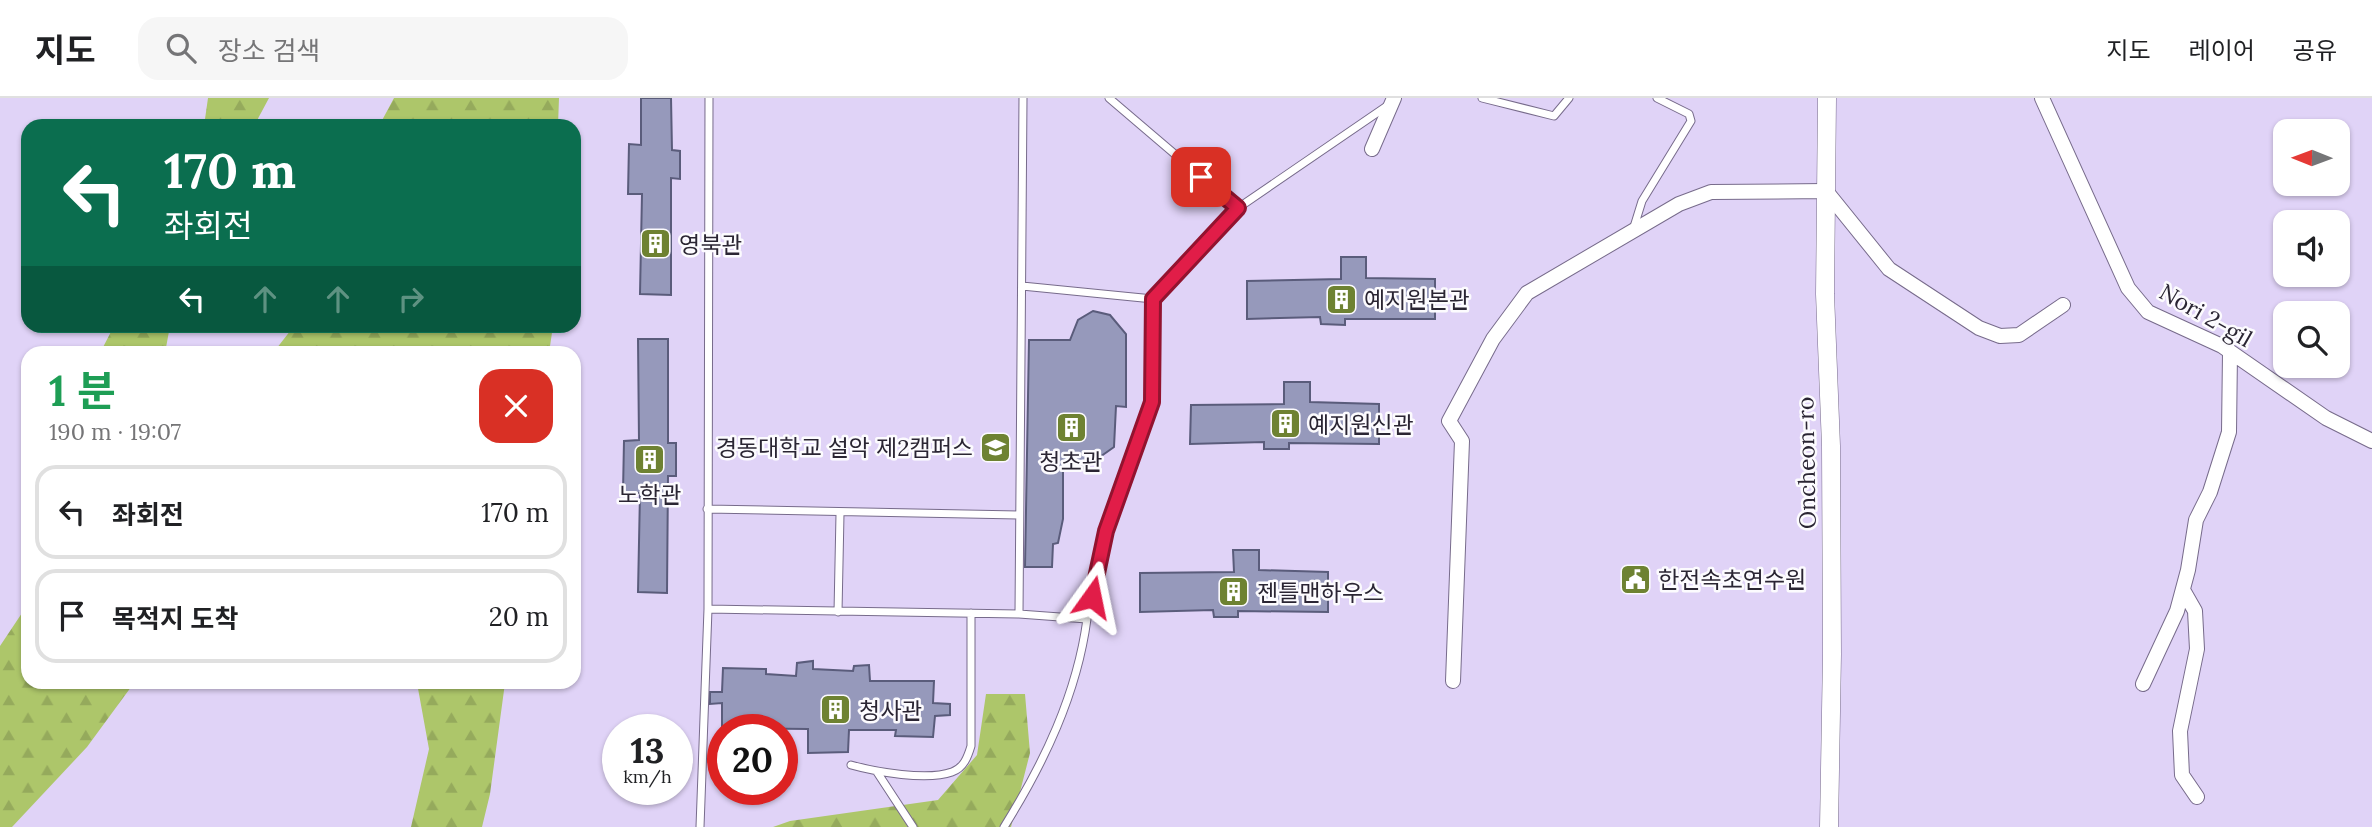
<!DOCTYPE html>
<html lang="ko">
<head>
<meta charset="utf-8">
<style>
  body { margin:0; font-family:Lora,"Noto Sans KR",serif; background:#f6f6f6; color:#202124; height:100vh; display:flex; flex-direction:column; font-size:26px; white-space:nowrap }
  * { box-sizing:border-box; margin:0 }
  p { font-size:23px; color:#757577 }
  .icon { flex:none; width:38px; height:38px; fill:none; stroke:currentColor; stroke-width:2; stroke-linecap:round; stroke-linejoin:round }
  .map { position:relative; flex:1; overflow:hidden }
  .sheet { position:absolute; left:21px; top:248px; width:560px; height:343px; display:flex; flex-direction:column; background:#fff; border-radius:21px; box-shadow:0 2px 5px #0004 }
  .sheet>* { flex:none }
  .hud { position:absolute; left:21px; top:21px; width:560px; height:214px; border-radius:21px; box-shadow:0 2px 5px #0004; background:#0b6e4f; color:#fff; overflow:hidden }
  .needle { width:46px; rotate:271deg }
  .fabs { position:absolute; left:2273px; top:21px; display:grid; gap:14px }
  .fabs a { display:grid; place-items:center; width:77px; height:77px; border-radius:14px; background:#fff; box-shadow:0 2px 5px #0004; font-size:35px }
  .speed { position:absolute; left:602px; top:616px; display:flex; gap:14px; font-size:35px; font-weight:700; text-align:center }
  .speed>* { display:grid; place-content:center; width:91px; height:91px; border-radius:50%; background:#fff; box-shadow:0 2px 5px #0004; line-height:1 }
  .speed small { font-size:18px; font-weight:400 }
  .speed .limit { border:10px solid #d22; background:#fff; color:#111 }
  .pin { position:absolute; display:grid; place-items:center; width:60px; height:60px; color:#fff; margin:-30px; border-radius:14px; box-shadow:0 4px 10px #0006 }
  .me { position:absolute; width:77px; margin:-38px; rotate:12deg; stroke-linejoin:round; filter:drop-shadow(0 0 5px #0008) }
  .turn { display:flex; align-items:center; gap:24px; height:147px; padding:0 28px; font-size:32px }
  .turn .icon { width:91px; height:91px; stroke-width:2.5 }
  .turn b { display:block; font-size:49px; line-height:60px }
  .lanes { display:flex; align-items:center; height:66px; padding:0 28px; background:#0003; justify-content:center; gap:35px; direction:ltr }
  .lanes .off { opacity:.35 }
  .round { display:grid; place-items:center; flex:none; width:74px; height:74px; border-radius:21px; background:#f6f6f6 }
  .summary { display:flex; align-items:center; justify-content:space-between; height:119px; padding:0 28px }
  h1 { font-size:42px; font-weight:700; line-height:52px; color:#1e9e55 }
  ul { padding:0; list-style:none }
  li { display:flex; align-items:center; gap:21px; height:94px; margin:0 14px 10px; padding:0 14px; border:4px solid #e0e0e0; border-radius:21px }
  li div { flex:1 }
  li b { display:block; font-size:26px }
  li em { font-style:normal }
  header { display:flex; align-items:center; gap:42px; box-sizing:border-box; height:98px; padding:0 35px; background:#fff; border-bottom:2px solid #e0e0e0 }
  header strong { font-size:33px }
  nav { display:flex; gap:38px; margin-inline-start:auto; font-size:24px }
  .search { width:490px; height:63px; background:#f6f6f6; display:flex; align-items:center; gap:18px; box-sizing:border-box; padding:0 24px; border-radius:21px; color:#757577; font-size:26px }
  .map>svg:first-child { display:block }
  .forest { fill:url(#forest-firs) }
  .building { fill:#9699bb; stroke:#5a5c7b; stroke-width:2 }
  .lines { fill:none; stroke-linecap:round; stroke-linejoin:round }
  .service-casing { stroke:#776b8b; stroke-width:9 }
  .minor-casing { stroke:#776b8b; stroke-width:16 }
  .tertiary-casing { stroke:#776b8b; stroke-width:19 }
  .service { stroke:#fff; stroke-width:7 }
  .minor { stroke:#fff; stroke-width:14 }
  .tertiary { stroke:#fff; stroke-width:18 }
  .route-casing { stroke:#92132f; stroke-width:18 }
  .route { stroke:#e11d48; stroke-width:12 }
  .labels { text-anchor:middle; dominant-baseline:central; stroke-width:5; stroke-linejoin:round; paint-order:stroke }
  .poi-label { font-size:23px; fill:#2a2533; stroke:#fcfbfe; text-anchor:start }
  .street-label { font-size:23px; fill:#2a2533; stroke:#fcfbfe }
</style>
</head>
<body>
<header>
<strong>지도</strong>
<div class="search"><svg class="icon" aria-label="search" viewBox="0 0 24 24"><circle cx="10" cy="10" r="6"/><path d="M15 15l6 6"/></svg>장소 검색</div>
<nav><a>지도</a><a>레이어</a><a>공유</a></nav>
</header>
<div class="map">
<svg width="2372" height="729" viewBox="0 0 2372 729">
  <defs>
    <pattern id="forest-firs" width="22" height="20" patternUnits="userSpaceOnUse" patternTransform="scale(1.75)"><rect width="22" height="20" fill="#adc66a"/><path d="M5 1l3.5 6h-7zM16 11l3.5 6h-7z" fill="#95aa5c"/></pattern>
  </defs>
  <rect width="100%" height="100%" fill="#e0d3f7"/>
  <path class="forest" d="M208,0H269L254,28H204Z
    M394,0H559L558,28H379Z
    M114,228H170L165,255H100Z
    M294,228H553L549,255H273Z
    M28,506V584L134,585L87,649L12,729H0V548Z
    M417,585H505L490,696L482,729H411L429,651Z
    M986,596H1025L1030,655L1011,729H773L790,723L938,702L977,657Z"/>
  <path class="building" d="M641,0H671L672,52L680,53V81L671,80V197L640,196L642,96H628L629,46L641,47Z
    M1341,159H1366V180L1435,181V221H1345V227L1321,226L1320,219L1247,221V183L1341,181Z
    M1093,213L1110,217L1126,236V309L1116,308L1114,349L1080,373H1063V421L1058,445L1053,446L1052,469H1025L1029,242H1070L1078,222Z
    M638,241H668V345H676V378H668L667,495L638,494L640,395L623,394L624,343L639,342Z
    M1284,284H1310V304L1379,306V346L1289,345V351H1264V344L1190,346L1191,307L1284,306Z
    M1233,452H1259V472L1328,474V514L1238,513V519H1214L1213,512L1140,514V475L1234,474Z
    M813,563V571L853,573L854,568L869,567L870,583H934L933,605L950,606V617L935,618L933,639L895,638L896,632H849L848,654L808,655V631L722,630V605L710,606V594H722L723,570L766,571V576L796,578L797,565Z"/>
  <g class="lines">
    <defs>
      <path id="service" d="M1109,0L1238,110
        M1482,0L1554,18L1569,0
        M1633,132L1642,103L1691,23L1689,16L1657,0
        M1022,188L1153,201L1238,110L1387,8
        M707,411L1019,417
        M708,511L1019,516L1023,0
        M838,514L840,416
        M1019,516L1087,521L1106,433L1152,304L1153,201
        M851,667C876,674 927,683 952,674C964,670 968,658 971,648V515
        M877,674L913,729
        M700,729L708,511L709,0
        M1004,729C1044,665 1077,596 1087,521"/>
      <path id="minor" d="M2042,0L2128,190L2148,214L2222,248L2326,320L2372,343
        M1372,51L1394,0
        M2183,492L2195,513L2197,551L2180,633L2182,677L2197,699
        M1453,583L1462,343L1449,323L1493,241L1527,195L1679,106L1711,94L1826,93L1889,171L1979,230L2000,238L2019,237L2063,207
        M2143,586L2177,513L2188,472L2196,422L2210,394L2229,334L2230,255"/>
      <path id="tertiary" d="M1827,0L1825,196L1831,348L1832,556L1829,729"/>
    </defs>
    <use href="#service" class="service-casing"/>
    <use href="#minor" class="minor-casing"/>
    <use href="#tertiary" class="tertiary-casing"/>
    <use href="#service" class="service"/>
    <use href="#minor" class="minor"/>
    <use href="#tertiary" class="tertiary"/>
  </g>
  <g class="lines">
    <defs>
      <path id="route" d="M1092,499L1106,433L1152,304L1153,201L1238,110L1201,79"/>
    </defs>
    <use href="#route" class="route-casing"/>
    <use href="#route" class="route"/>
  </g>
  <defs>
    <symbol id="building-square" viewBox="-11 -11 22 22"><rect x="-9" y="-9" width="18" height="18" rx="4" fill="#6e8232" stroke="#fcfbfe"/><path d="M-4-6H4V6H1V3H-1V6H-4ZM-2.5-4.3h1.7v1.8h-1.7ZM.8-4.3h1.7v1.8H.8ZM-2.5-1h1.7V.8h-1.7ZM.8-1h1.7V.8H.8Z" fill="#fff"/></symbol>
    <symbol id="university-square" viewBox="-11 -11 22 22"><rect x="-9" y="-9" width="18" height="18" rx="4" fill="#6e8232" stroke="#fcfbfe"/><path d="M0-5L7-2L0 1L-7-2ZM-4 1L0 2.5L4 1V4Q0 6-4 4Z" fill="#fff"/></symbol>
    <symbol id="civic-square" viewBox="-11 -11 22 22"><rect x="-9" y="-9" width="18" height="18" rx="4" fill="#6e8232" stroke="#fcfbfe"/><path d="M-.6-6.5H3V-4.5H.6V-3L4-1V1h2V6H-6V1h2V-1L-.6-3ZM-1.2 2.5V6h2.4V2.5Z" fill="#fff"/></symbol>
  </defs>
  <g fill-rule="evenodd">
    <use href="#building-square" x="638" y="128" width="35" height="35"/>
    <use href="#building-square" x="1324" y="184" width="35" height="35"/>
    <use href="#building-square" x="1268" y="308" width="35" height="35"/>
    <use href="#building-square" x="1054" y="312" width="35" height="35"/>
    <use href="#university-square" x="978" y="332" width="35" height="35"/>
    <use href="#building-square" x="632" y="344" width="35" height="35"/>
    <use href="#civic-square" x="1618" y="464" width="35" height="35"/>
    <use href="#building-square" x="1216" y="476" width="35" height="35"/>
    <use href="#building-square" x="818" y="594" width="35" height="35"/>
  </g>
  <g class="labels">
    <g class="poi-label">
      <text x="679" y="146">영북관</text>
      <text x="1364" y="201">예지원본관</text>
      <text x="1308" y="326">예지원신관</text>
      <text x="973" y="349" text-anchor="end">경동대학교 설악 제2캠퍼스</text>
      <text x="1071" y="363" text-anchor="middle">청초관</text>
      <text x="650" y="396" text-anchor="middle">노학관</text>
      <text x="1658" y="481">한전속초연수원</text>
      <text x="1257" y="494">젠틀맨하우스</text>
      <text x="859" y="612">청사관</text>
    </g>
    <g class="street-label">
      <text transform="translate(2206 217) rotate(30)">Nori 2-gil</text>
      <text transform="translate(1806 365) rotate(-91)">Oncheon-ro</text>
    </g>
  </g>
</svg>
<div class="fabs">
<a><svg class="needle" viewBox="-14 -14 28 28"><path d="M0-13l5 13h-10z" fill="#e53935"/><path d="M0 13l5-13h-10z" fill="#757577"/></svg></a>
<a><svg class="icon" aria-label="sound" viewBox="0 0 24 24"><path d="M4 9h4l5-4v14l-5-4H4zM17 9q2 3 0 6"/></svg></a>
<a><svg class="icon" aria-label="search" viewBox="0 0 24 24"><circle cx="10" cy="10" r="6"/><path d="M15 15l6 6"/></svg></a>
</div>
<div class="speed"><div>13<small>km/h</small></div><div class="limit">20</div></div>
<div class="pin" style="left:1201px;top:79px;background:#d93025"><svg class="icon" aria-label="arrive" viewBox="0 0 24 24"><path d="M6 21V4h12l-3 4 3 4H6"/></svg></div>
<svg class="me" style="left:1092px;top:499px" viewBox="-20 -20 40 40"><path d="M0-17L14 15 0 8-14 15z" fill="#e11d48" stroke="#fff" stroke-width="4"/></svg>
<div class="hud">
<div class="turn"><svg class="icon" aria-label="left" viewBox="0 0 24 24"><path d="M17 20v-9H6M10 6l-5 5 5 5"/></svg><div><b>170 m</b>좌회전</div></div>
<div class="lanes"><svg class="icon" aria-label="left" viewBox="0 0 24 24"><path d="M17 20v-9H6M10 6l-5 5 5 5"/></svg><svg class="icon off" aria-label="ahead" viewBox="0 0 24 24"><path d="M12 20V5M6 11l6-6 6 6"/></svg><svg class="icon off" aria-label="ahead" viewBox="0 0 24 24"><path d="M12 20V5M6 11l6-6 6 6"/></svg><svg class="icon off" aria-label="right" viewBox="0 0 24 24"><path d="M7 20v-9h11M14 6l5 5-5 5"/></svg></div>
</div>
<section class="sheet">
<div class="summary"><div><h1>1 분</h1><p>190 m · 19:07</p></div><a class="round" style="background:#d93025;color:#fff"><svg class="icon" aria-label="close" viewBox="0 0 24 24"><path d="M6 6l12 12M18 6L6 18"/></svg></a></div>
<ul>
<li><svg class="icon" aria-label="left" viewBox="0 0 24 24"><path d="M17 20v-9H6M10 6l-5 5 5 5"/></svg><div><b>좌회전</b></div><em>170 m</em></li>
<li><svg class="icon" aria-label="arrive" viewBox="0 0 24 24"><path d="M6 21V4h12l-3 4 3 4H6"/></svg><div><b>목적지 도착</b></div><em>20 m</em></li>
</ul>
</section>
</div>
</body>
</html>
